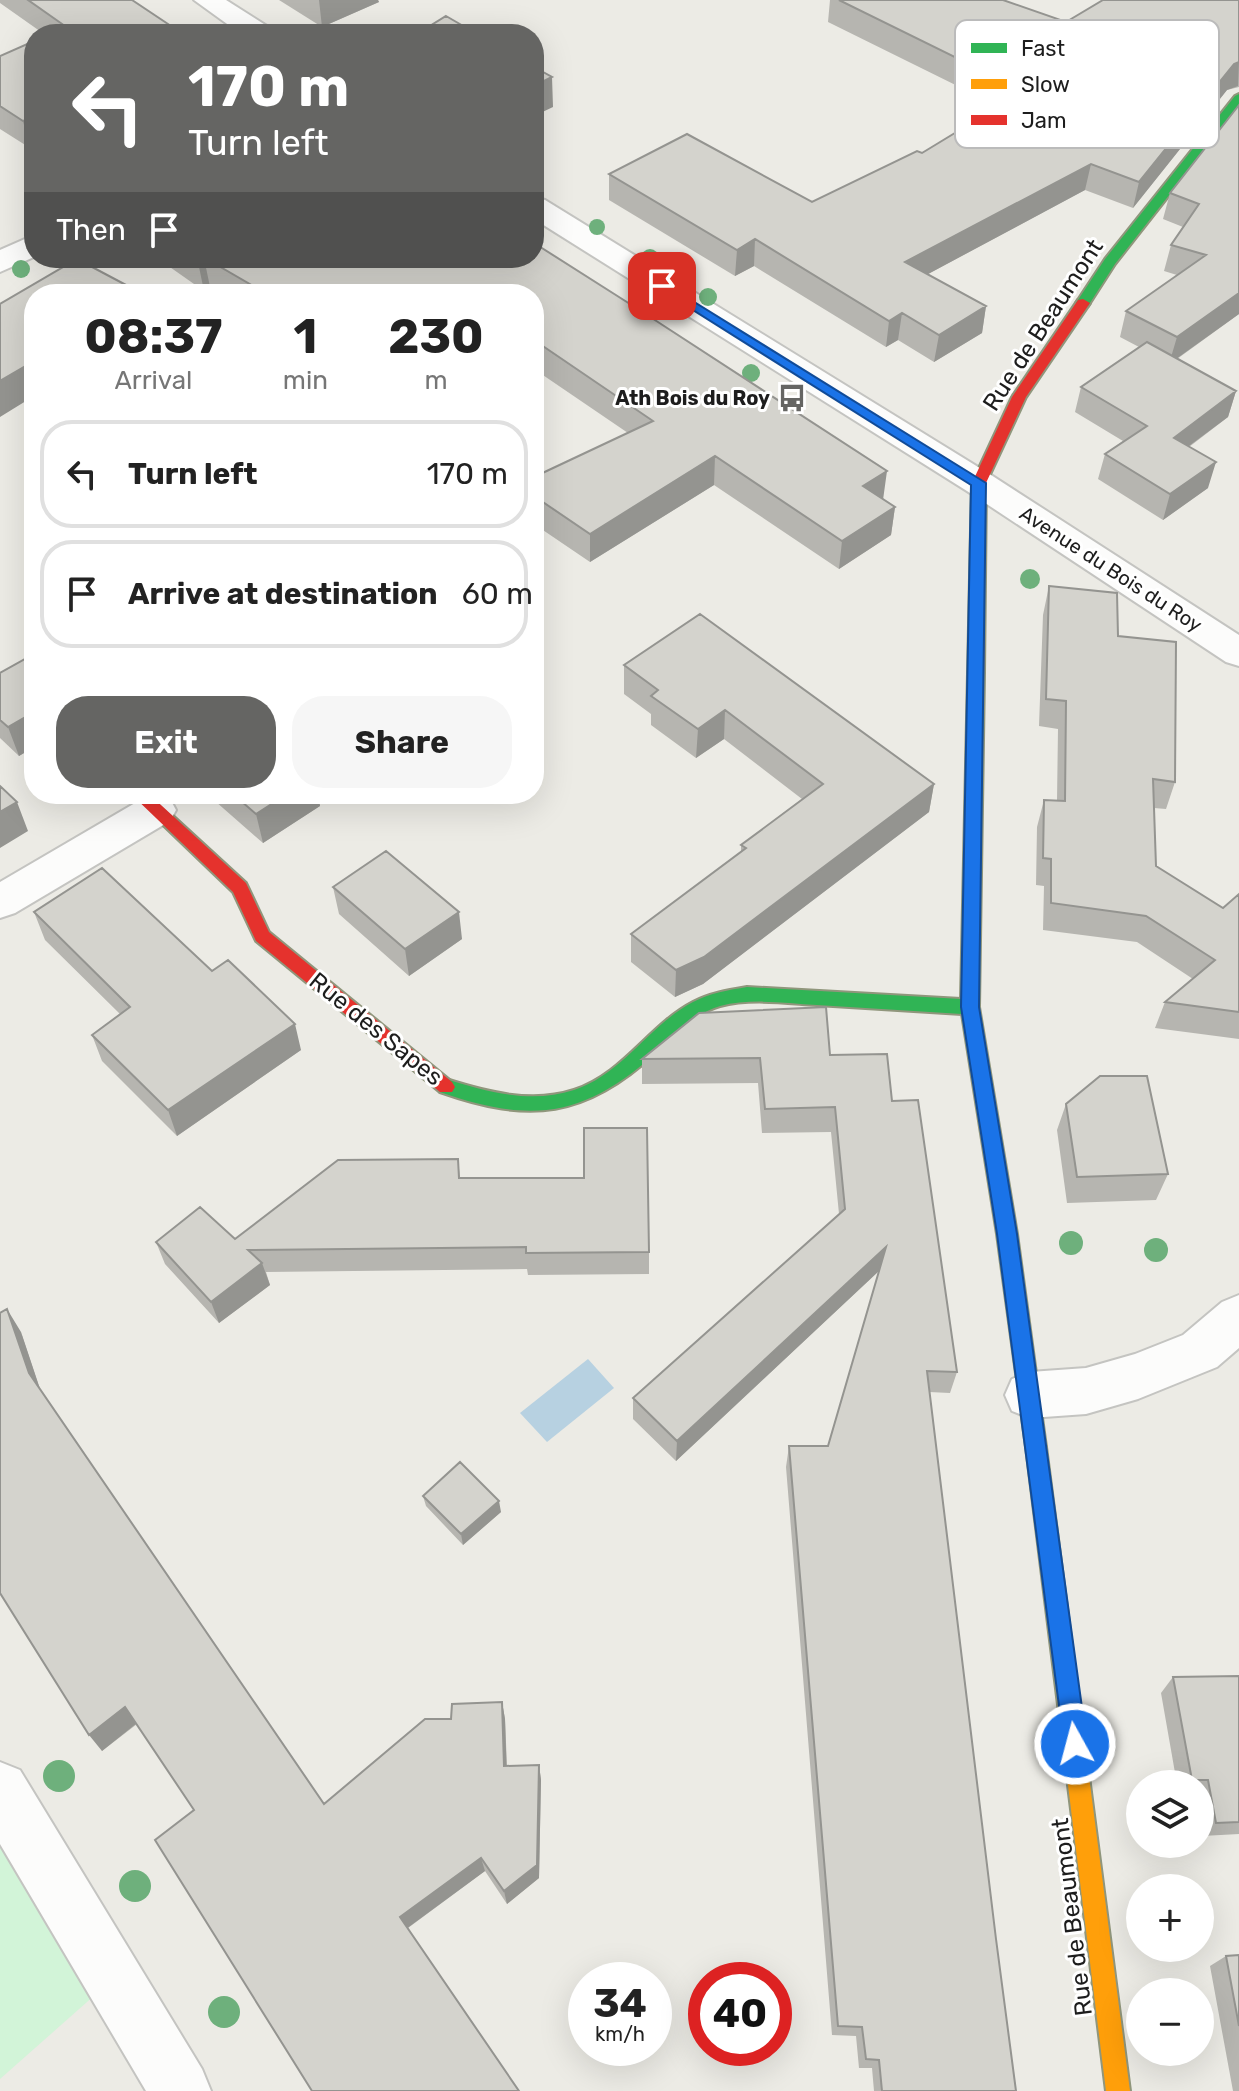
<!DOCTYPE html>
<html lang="en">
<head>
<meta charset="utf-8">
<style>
  body { margin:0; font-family:Rubik,sans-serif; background:#f6f6f6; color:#222; height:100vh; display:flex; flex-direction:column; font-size:30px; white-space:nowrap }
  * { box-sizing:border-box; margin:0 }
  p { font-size:26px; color:#767676 }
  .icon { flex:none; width:44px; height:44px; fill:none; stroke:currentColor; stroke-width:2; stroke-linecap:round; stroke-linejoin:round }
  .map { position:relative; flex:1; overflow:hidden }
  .panel { position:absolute; left:24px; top:284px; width:520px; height:520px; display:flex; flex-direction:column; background:#fff; border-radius:32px; box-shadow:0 8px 32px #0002 }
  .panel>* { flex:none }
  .banner { position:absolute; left:24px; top:24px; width:520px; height:244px; border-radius:32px; box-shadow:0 8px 32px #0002; background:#656563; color:#fff; overflow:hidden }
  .controls { position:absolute; left:1126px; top:1770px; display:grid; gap:16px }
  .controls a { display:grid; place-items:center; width:88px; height:88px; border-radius:50%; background:#fff; box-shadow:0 8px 32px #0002; font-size:40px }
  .speed { position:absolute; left:568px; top:1962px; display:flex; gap:16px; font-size:40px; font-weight:700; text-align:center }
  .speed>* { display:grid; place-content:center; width:104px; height:104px; border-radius:50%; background:#fff; box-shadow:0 8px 32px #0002; line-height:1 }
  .speed small { font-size:20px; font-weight:400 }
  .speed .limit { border:12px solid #d22; background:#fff; color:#111 }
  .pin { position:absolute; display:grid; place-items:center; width:68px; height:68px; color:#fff; margin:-34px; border-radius:16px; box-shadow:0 4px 12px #0006 }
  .me { position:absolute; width:88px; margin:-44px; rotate:353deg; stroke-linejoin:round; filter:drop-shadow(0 0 6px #0008) }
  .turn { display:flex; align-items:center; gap:28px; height:168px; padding:0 32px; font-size:36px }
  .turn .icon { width:104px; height:104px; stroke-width:2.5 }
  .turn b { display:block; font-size:56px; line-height:68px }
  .then { display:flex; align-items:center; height:76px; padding:0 32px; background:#0003; gap:16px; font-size:30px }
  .eta { display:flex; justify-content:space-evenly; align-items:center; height:136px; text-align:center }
  .eta b { font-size:48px; font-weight:700; line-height:56px }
  .primary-button { display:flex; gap:16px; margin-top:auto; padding:16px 32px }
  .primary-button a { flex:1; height:92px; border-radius:32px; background:#656563; color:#fff; font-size:32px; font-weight:700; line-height:92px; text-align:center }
  .primary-button a+a { background:#f6f6f6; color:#222 }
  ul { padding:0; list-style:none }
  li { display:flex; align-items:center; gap:24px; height:108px; margin:0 16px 12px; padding:0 16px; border:4px solid #e0e0e0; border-radius:32px }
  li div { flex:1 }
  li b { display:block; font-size:30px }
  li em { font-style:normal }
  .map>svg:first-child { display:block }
  .park { fill:#d2f4d8 }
  .water { fill:#b7d1e1 }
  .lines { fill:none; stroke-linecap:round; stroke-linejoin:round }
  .street-casing { stroke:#c4c4c1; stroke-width:4 }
  .fast-casing { stroke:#90967c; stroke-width:4 }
  .slow-casing { stroke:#90967c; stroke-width:4 }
  .jam-casing { stroke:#90967c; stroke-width:4 }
  .street { fill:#fcfcfb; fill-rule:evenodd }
  .fast { fill:#30b455; fill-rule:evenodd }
  .slow { fill:#ff9f0a; fill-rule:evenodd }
  .jam { fill:#e5322d; fill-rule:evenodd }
  .tree { fill:#6eb07c }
  .wall { fill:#b6b5b0 }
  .shaded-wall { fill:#949490 }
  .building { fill:#d4d3cd; stroke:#949490; stroke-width:2 }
  .route { fill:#1a73e8; stroke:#114b97; stroke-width:2 }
  .labels { text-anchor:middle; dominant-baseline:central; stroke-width:6; stroke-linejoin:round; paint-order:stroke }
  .far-poi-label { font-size:20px; font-weight:bold; fill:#1d1d1d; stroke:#fff; text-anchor:end }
  .far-street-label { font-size:20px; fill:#1d1d1d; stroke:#fff }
  .street-label { font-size:24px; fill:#1d1d1d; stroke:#fff }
  .key { fill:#fff; stroke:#bbb; stroke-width:2 }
  .key-label { font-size:22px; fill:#1d1d1d }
</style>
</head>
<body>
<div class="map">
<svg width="1239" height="2091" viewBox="0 0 1239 2091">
  <rect width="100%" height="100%" fill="#ecebe5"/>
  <path class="park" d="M0,1790L113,1979L0,2079Z"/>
  <path class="water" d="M588,1359L614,1388L547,1442L520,1413Z"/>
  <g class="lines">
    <defs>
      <path id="street" d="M194,0H226L270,28L274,34H241Z
        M534,197L545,200L991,475L1239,635V666L1226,662L967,491L534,219Z
        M34,235V257L0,272V250Z
        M156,795L170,799L176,810L170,821L15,913L0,918V882L142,799Z
        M1239,1295V1348L1217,1367L1138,1399L1086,1414L1030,1418L1012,1411L1005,1395L1012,1379L1030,1372L1086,1368L1135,1354L1183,1335L1222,1302Z
        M0,1762L20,1770L202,2069L211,2091H146L0,1844Z"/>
      <path id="fast" d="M1239,94V106L1115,264L1088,306H1078L1076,303L1105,259L1235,96Z
        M976,668L984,673L979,1007L1017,1234L1046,1447L1043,1454L1036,1457L1029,1454L1026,1447L997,1234L962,1014C914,1011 865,1008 817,1005C785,1003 751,998 720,1006C695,1013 675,1035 657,1052C584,1118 531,1124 440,1092L437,1087L440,1082L446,1079C487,1092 532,1104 574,1090C623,1074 649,1025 693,1002C710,993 729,990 747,987L961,999L968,673Z"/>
      <path id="slow" d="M1036,1437L1043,1440L1046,1447L1130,2091H1106L1026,1447L1029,1440Z"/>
      <path id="jam" d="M1083,299L1090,303L1026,397L986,483L984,673L976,678L968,673L972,483L1012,397L1078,300Z
        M131,794H149L246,883L269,932L452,1082L455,1087L452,1092H440L256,941L233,892Z"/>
    </defs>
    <use href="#street" class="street-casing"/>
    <use href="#fast" class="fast-casing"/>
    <use href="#slow" class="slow-casing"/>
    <use href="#jam" class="jam-casing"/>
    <use href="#street" class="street"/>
    <use href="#fast" class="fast"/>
    <use href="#slow" class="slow"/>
    <use href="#jam" class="jam"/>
  </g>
  <g class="tree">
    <circle cx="597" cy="227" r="8"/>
    <circle cx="650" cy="258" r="9"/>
    <circle cx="21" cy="269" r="9"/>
    <circle cx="708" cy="297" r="9"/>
    <circle cx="751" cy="373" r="9"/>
    <circle cx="1030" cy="579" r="10"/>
    <circle cx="1071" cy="1243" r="12"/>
    <circle cx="1156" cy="1250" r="12"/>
    <circle cx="59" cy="1776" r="16"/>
    <circle cx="135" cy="1886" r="16"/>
    <circle cx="224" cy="2012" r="16"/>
  </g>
  <path class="wall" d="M0,0H132L178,34H44L0,3Z
    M279,0H378L379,2L322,27Z
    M830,0H1003L1066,22L1239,0V87L1227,90L1133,208L1085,190L928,274L986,306L982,333L934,362L898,340L886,347L754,266L735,276L609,200V174L812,202L922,153L998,106L828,22Z
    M34,41L30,148L0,129V56Z
    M1239,105V314L1177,359L1236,391L1228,417L1189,447L1208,488L1163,520L1098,479L1105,454L1123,441L1075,412L1081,387L1139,347L1120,337L1126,311L1177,275L1164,271L1171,245L1183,227L1163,219L1170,193Z
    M157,258H534L895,507L891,535L839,569L714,485L590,562L534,524V477L628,433L534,369V294H222L210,287L204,291Z
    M1049,586L1118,636L1175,782L1166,809L1154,808L1156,866L1223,908L1239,894V1039L1155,1028L1165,1002L1193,979L1137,942L1043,930L1044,886L1036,885L1037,827L1044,800L1057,801L1058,729L1039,726L1043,615Z
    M34,654V747L19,756L0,738V673Z
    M624,665L934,784L929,812L703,984L675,997L631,962V934L741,852V845L802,799L724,739L696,758L651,725V714L624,694Z
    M207,794H318L320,806L263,843Z
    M333,887L462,939L409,976L339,914Z
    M34,912L301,1050L177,1136L102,1061L92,1035L120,1014L45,940Z
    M830,1055L892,1101L957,1372L950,1393L929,1392L996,1939L1016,2091H874L872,2068H859L856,2036L832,2035L786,1467L789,1446H828L879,1271L676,1461L633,1419V1398L839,1214L831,1132L762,1133L758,1083L642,1084V1059Z
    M1066,1104L1168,1174L1156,1200L1067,1203L1057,1130Z
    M458,1159L460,1178L649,1252V1274L528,1275L527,1269L266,1272L270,1285L219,1323L165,1264L156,1242L235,1239Z
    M21,1332L40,1389L324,1804L451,1719L502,1702L505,1719L507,1766L539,1765L541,1780L539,1878L507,1904L485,1871L408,1928L194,1810L137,1724L102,1751Z
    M423,1496L501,1512L463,1545L426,1506Z
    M1239,1676V1834L1202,1836L1200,1824V1784H1177L1161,1693L1173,1677Z
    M1239,1955V2091H1233L1210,1966L1226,1956Z"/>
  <path class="shaded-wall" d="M319,0H378L379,2L322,27Z
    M1239,62L1238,86L1227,90L1133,208L1139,182L1234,64Z
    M552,77L553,107L534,116V86Z
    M34,117V147L30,148L23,121Z
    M1091,164L1085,190L902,288L905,262Z
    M755,239L754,266L735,276L737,250Z
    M204,258L210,287L204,291L198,262Z
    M1239,293V314L1169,364L1177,337Z
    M986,306L982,333L934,362L939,335Z
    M902,313L898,340L886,347L889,321Z
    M34,361V396L0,417V381Z
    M1236,391L1228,417L1166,463L1174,438Z
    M715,456L714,485L590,562V534Z
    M1216,462L1208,488L1163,520L1170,494Z
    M887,471L883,500L863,486Z
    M895,507L891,535L839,569L842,541Z
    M725,710L724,739L696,758L698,729Z
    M34,712V747L19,756L8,727Z
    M934,784L929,812L703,984L675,997L676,970Z
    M287,794H318L320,806L263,843L256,814Z
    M17,802L28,831L0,848V812Z
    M459,912L462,939L409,976L405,949Z
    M295,1024L301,1050L177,1136L168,1110Z
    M886,1247L881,1269L676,1461L677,1441Z
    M262,1263L270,1285L219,1323L211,1302Z
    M7,1309L21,1332L42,1395L29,1373Z
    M499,1501L501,1512L463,1545L461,1534Z
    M502,1702L505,1719L507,1781L504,1766Z
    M125,1707L137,1723L102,1751L89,1735Z
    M539,1765L541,1780L539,1878L507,1904L504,1891Z
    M481,1858L485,1871L406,1929L400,1917Z"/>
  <path class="building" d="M28,0H132L177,30L168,34H49L65,26Z
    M839,0H1003L1066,22L1103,0H1239V62L1234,64L1139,182L1091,164L905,262L986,306L939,335L902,313L889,321L755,239L737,250L609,174L687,134L812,202L917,151L922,153L1024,91Z
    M446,16L477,34H417Z
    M34,41V117L23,121L0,106V56Z
    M534,67L552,77L534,86Z
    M1239,105V293L1177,337L1126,311L1206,255L1171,245L1199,204L1170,193Z
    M534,243L641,311L887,471L863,486L895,507L842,541L715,456L590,534L534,496V477L653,421L534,340V294H267L205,258H534Z
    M192,258H204L198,262Z
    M77,259L143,294H34V361L0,381V304Z
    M1147,342L1236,391L1174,438L1216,462L1170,494L1105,454L1147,426L1081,387Z
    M1049,586L1117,593L1118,636L1176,642L1175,782L1153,779L1156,866L1223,908L1239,894V1012L1165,1002L1215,960L1146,916L1051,903V859L1043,858L1044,800L1065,801L1066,701L1046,699Z
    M700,614L934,784L704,957L676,970L631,934L746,848L741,845L823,784L725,710L698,729L651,696L658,690L624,665Z
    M34,654V712L8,727L0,720V673Z
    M0,786L17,802L0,812Z
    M233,794H287L256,814Z
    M386,851L459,912L405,949L333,887Z
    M102,868L212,971L228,960L295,1024L168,1110L92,1035L130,1007L34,912Z
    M826,1007L830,1055L887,1054L892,1101L918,1100L957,1372L927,1371L996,1939L1016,2091H882L879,2060L866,2059L862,2027L838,2026L789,1446H828L886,1247L677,1441L633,1398L845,1209L835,1107L765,1109L760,1058L642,1059L699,1013Z
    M1100,1076H1147L1168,1174L1077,1177L1066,1104Z
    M584,1128H647L649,1252L526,1253V1247L248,1250L262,1263L211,1302L156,1242L200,1207L235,1239L338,1160L458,1159L459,1178H584Z
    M7,1309L29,1373L324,1804L425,1719H451L452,1704L502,1702L504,1766L539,1765L537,1865L504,1891L481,1858L400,1917L519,2091H312L155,1840L194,1810L125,1707L89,1735L0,1593V1313Z
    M460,1462L499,1501L461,1534L423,1496Z
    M1239,1676V1822L1216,1823L1208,1780H1192L1173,1677Z
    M1239,1955V2026L1226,1956Z"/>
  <path class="route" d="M662,282L986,483L979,1007L1017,1234L1087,1744L1083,1752L1075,1755L1067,1752L1064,1744L997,1234L961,1007L971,485L658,288L656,286Z"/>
  <defs>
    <symbol id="bus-bare" viewBox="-9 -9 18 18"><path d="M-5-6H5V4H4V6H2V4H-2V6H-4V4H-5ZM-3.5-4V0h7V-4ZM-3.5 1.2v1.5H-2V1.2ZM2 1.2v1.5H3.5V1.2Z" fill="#656563" stroke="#fff" stroke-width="2.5" paint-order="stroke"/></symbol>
  </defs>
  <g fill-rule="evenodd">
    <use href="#bus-bare" x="772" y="378" width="40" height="40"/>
  </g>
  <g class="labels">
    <g class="far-poi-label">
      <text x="770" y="398">Ath Bois du Roy</text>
    </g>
    <g class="far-street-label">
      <text transform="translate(1111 569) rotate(33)">Avenue du Bois du Roy</text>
    </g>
    <g class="street-label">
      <text transform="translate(1043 325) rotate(-57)">Rue de Beaumont</text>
      <text transform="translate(376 1029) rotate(39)">Rue des Sapes</text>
      <text transform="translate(1072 1917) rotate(-97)">Rue de Beaumont</text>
    </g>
  </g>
  <rect x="955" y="20" width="264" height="128" rx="12" class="key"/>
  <rect x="971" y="43" width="36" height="10" fill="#30b455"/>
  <rect x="971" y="79" width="36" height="10" fill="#ff9f0a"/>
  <rect x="971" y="115" width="36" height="10" fill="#e5322d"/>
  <g class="key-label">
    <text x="1021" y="56">Fast</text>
    <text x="1021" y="92">Slow</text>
    <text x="1021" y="128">Jam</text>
  </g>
</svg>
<div class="controls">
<a><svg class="icon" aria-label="layers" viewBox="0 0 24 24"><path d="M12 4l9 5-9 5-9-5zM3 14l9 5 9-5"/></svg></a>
<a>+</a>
<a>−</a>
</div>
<div class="speed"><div>34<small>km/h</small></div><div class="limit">40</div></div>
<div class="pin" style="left:662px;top:286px;background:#d93025"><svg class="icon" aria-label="arrive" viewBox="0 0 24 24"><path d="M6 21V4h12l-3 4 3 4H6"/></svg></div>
<svg class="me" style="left:1075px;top:1744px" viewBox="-20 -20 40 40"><circle r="17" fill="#1a73e8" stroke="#fff" stroke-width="3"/><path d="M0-11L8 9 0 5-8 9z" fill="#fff"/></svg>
<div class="banner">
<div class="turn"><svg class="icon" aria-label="left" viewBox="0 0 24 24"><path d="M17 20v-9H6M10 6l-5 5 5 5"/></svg><div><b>170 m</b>Turn left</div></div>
<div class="then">Then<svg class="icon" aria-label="arrive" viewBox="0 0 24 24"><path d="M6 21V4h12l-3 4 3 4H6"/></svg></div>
</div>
<section class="panel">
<div class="eta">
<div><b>08:37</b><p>Arrival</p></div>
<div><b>1</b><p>min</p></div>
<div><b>230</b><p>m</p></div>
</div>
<ul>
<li><svg class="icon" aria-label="left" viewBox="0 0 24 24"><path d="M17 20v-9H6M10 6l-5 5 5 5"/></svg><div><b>Turn left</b></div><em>170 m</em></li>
<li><svg class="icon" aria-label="arrive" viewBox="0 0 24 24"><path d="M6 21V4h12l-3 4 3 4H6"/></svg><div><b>Arrive at destination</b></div><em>60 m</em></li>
</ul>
<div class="primary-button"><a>Exit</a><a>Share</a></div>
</section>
</div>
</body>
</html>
